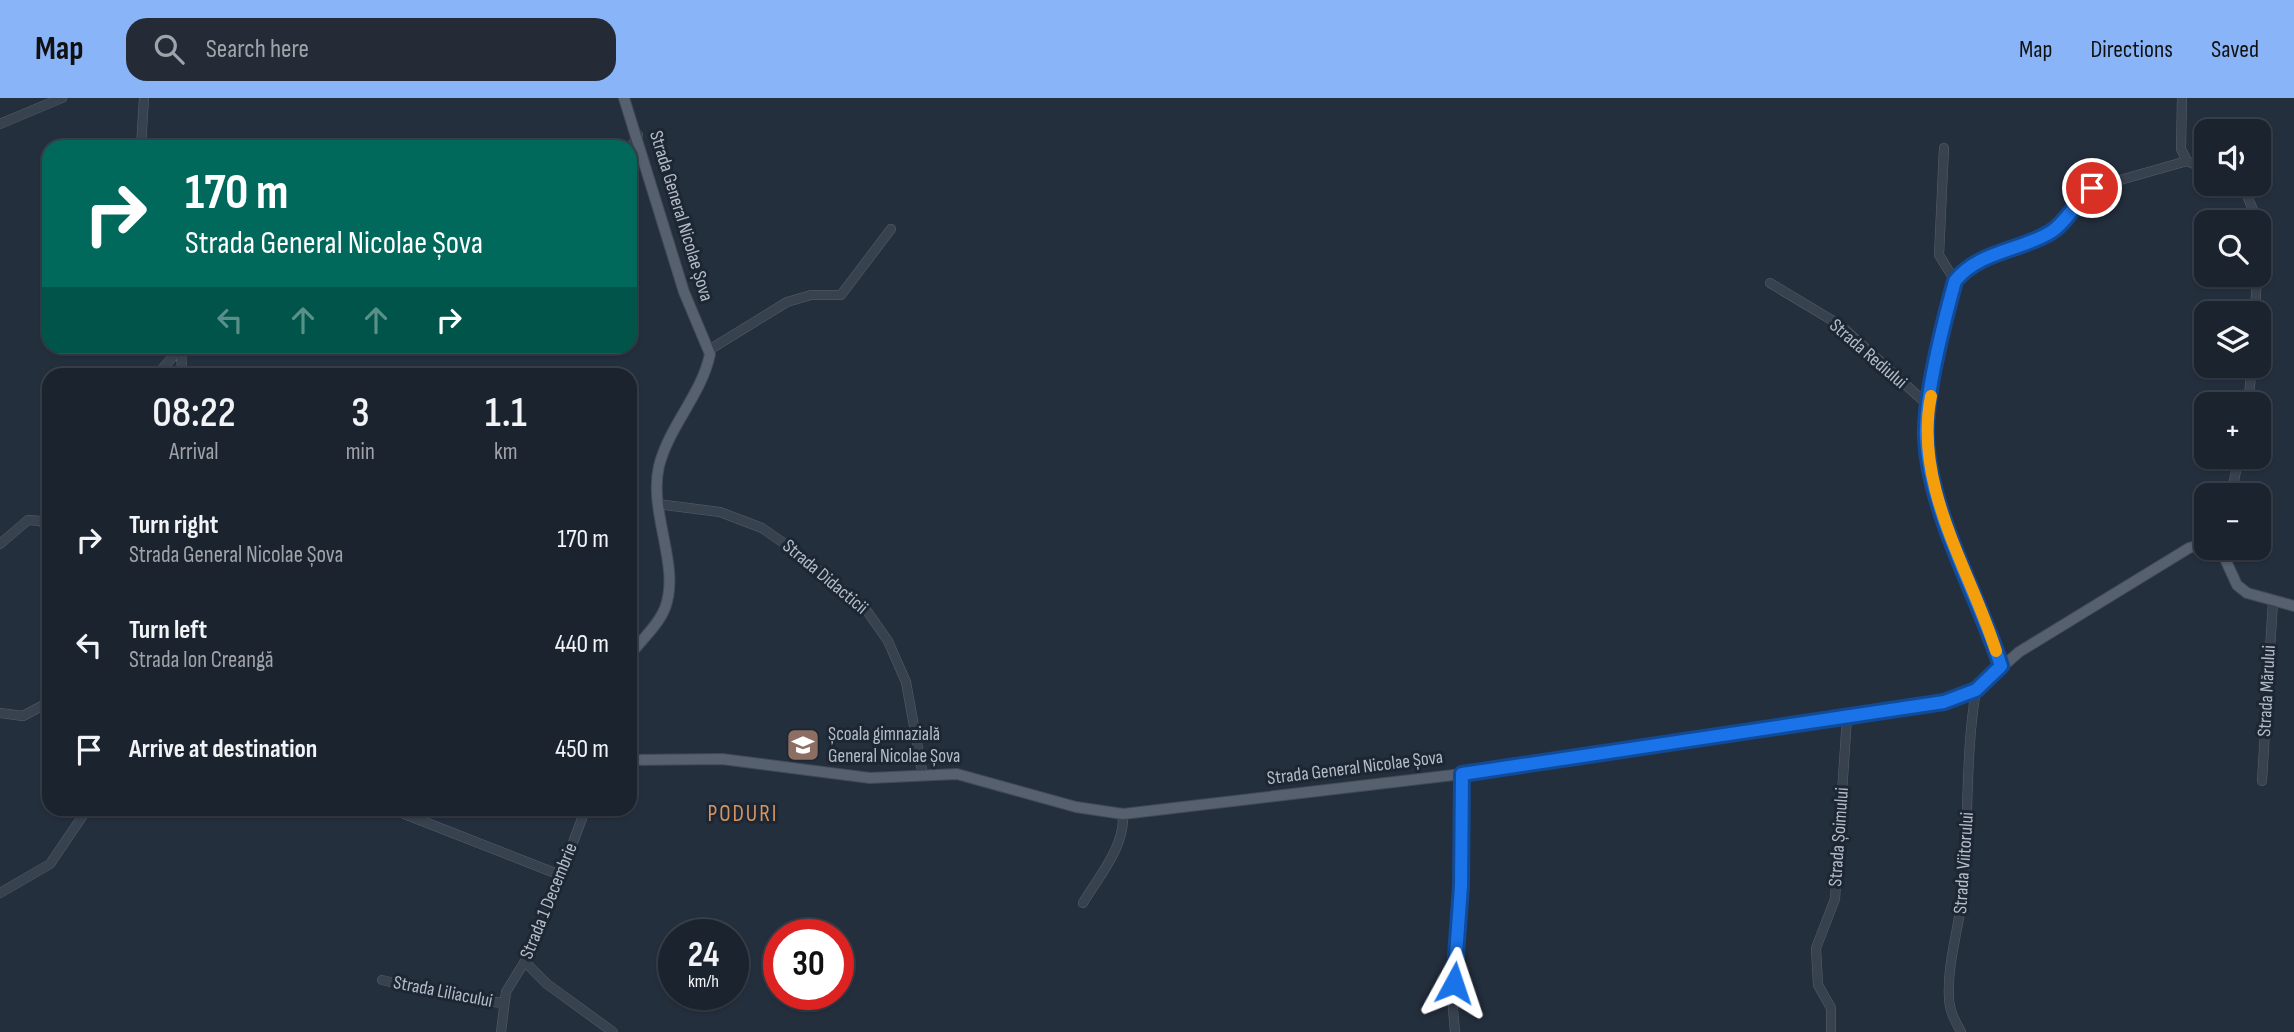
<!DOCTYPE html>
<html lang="en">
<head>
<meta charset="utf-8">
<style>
  body { margin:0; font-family:"Sofia Sans Condensed",sans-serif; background:#242b36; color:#f1f3f6; height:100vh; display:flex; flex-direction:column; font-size:26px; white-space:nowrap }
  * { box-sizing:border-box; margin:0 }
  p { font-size:23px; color:#a0a4aa }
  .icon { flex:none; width:38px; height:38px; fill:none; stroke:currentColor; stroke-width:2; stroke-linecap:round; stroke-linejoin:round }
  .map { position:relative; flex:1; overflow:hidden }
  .side { position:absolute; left:42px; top:270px; width:595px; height:448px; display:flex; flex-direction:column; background:#1b232e; border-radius:21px; box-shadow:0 2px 5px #0004,0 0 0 2px #39404a }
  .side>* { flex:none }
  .hud { position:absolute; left:42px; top:42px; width:595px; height:214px; border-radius:21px; box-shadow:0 2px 5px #0004,0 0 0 2px #39404a; background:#00695c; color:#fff; overflow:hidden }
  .controls { position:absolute; left:2194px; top:21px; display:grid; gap:14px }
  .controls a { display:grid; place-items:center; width:77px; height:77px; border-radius:14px; background:#1b232e; box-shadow:0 2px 5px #0004,0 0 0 2px #39404a; font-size:35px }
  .speed { position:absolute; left:658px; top:821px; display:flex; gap:14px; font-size:35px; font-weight:700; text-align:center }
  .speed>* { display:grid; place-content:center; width:91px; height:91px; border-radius:50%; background:#1b232e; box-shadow:0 2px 5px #0004,0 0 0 2px #39404a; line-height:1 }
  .speed small { font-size:18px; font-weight:400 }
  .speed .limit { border:10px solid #d22; background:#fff; color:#111 }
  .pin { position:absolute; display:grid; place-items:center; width:60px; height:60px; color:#fff; margin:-30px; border:4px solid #fff; border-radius:50%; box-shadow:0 2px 7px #0007 }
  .me { position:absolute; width:77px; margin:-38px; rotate:5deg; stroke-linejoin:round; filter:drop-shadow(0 0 5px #0008) }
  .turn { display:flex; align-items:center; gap:24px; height:147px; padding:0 28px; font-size:32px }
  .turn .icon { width:91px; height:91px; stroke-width:2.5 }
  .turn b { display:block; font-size:49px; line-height:60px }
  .lanes { display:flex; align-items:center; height:66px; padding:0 28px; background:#0003; justify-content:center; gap:35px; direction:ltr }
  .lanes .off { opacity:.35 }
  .eta { display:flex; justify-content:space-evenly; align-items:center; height:119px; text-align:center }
  .eta b { font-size:42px; font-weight:600; line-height:49px }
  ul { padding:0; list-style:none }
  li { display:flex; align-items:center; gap:21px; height:105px; padding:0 28px }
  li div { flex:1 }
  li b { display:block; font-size:26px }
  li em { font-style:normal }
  header { display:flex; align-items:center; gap:42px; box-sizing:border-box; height:98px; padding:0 35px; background:#8ab4f8; color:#111 }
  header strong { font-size:33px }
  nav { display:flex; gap:38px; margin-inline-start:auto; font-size:24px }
  .search { width:490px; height:63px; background:#242b36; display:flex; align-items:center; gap:18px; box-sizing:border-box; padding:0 24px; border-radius:21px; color:#a0a4aa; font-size:26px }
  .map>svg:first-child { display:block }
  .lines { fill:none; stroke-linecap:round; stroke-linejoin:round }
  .minor-casing { stroke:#565f6c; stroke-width:10 }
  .major-casing { stroke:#414a57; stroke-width:12 }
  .minor { stroke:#38414e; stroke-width:9 }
  .major { stroke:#56606e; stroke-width:10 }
  .route-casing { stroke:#114b97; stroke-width:18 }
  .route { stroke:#1a73e8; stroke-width:12 }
  .slow { stroke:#f59e0b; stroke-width:12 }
  .labels { text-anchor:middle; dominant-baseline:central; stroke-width:6; stroke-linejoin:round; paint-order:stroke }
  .street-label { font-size:19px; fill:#b4bcc9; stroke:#1d2633 }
  .poi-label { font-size:19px; fill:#b4bcc9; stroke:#1d2633; text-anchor:start }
  .quarter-label { font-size:23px; letter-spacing:2px; fill:#d59563; stroke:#1d2633 }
</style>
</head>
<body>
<header>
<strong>Map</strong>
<div class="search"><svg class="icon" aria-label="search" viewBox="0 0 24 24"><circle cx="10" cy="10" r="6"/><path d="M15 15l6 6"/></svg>Search here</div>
<nav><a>Map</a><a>Directions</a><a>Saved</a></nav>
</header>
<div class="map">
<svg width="2294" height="934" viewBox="0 0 2294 934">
  <rect width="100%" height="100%" fill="#242f3e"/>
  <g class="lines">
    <defs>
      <path id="minor" d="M2182,0L2181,51L2187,63
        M0,26L62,0
        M141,49L144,0
        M1944,50L1939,157L1955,183
        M630,51L638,37
        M2187,63L2207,72
        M2235,86L2246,95L2258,124
        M1770,185L1840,227L1929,308
        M2255,215L2257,177
        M181,248L182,276
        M709,252L787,204L811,197H841L891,131
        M158,276L181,249
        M2248,306L2252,268
        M2231,397L2239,359
        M657,406L720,414L762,430L798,455L867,513L888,543L906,584L923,678
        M0,446L28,422L41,423L49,432
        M2001,568C1978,496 1930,416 1926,341C1924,301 1944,223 1955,183L1963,174L2003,152L2053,133L2092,90L2187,63
        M0,615L23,618L49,604
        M2262,683L2273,503
        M389,710L560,777
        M0,795L50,766L88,710
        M1083,805C1099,778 1125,749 1123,716
        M525,864L547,886L613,934
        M382,882L462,901L504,905
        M501,934L506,894L533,850L586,710
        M1455,934L1453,911L1461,788L1462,676
        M1831,934V910L1818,887L1816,850L1835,801L1847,619
        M1961,934C1955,923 1949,912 1949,899C1947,864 1960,827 1963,792C1969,725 1965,658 1976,592"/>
      <path id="major" d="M624,0L684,194L710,256C702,296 669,328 659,368C648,414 681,468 665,510C658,528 641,542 630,557
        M2220,450L2237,487L2247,495L2294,508
        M630,662L722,661L870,680L957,676L1076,709L1123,716L1462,676L1954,601L1976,592L2019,554L2189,450L2207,445"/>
    </defs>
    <use href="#minor" class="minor-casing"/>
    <use href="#major" class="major-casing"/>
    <use href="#minor" class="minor"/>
    <use href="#major" class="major"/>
  </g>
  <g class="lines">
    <defs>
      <path id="route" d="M1454,885L1461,788L1462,676L1944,604L1976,592L2001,568C1978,497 1930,416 1926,341C1924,301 1944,223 1955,183C1979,153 2020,153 2051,134C2067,124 2077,102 2092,90"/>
    </defs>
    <use href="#route" class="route-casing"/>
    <use href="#route" class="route"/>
    <path class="slow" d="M1931,298C1913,388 1970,471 1996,553"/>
  </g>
  <defs>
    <symbol id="school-square" viewBox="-11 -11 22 22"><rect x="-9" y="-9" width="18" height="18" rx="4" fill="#8d6e63" stroke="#1d2633"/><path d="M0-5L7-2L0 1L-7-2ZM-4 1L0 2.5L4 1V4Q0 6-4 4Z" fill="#fff"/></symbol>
  </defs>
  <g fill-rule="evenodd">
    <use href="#school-square" x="784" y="628" width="38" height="38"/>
  </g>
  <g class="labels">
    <g class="street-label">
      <text transform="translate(681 118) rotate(73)">Strada General Nicolae Șova</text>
      <text transform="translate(1868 256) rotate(41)">Strada Rediului</text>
      <text transform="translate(825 479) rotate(40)">Strada Didacticii</text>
      <text transform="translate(2267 593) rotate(-87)">Strada Mărului</text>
      <text transform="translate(1355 670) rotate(-7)">Strada General Nicolae Șova</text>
      <text transform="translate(1839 739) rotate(-86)">Strada Șoimului</text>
      <text transform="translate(1964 765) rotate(-86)">Strada Viitorului</text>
      <text transform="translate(549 803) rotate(-68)">Strada 1 Decembrie</text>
      <text transform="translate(443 894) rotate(11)">Strada Liliacului</text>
    </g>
    <g class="poi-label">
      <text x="828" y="636">Școala gimnazială<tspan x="828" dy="22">General Nicolae Șova</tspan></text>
    </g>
    <g class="quarter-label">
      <text x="743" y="716">PODURI</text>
    </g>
  </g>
</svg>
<div class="controls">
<a><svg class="icon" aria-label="sound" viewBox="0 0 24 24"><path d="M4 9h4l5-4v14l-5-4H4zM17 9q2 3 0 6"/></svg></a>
<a><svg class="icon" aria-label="search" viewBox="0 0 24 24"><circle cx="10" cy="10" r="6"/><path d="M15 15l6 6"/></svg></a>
<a><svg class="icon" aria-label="layers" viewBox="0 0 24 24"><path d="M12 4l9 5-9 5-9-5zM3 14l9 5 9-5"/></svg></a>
<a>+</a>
<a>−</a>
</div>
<div class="speed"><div>24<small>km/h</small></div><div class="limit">30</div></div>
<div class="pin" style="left:2092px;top:90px;background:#d93025"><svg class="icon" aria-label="arrive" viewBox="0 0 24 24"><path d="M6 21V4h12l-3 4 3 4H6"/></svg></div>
<svg class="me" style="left:1454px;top:885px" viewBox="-20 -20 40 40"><path d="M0-17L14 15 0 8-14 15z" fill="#1a73e8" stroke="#fff" stroke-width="4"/></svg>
<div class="hud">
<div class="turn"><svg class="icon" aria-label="right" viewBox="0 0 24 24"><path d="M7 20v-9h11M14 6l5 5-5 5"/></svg><div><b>170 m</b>Strada General Nicolae Șova</div></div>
<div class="lanes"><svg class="icon off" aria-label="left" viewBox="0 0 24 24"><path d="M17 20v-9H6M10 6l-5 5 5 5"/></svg><svg class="icon off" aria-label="ahead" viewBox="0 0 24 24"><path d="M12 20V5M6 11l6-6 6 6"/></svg><svg class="icon off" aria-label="ahead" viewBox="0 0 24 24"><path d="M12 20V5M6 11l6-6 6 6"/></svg><svg class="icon" aria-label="right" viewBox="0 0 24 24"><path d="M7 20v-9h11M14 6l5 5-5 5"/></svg></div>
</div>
<section class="side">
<div class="eta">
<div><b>08:22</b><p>Arrival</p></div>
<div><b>3</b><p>min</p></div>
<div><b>1.1</b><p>km</p></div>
</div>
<ul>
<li><svg class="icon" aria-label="right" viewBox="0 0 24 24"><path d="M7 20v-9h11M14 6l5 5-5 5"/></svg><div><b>Turn right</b><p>Strada General Nicolae Șova</p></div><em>170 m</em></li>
<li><svg class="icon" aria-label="left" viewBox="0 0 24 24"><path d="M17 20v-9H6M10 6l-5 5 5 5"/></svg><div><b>Turn left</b><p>Strada Ion Creangă</p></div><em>440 m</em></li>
<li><svg class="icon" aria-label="arrive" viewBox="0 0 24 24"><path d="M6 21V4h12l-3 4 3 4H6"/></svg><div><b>Arrive at destination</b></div><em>450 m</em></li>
</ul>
</section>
</div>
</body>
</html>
